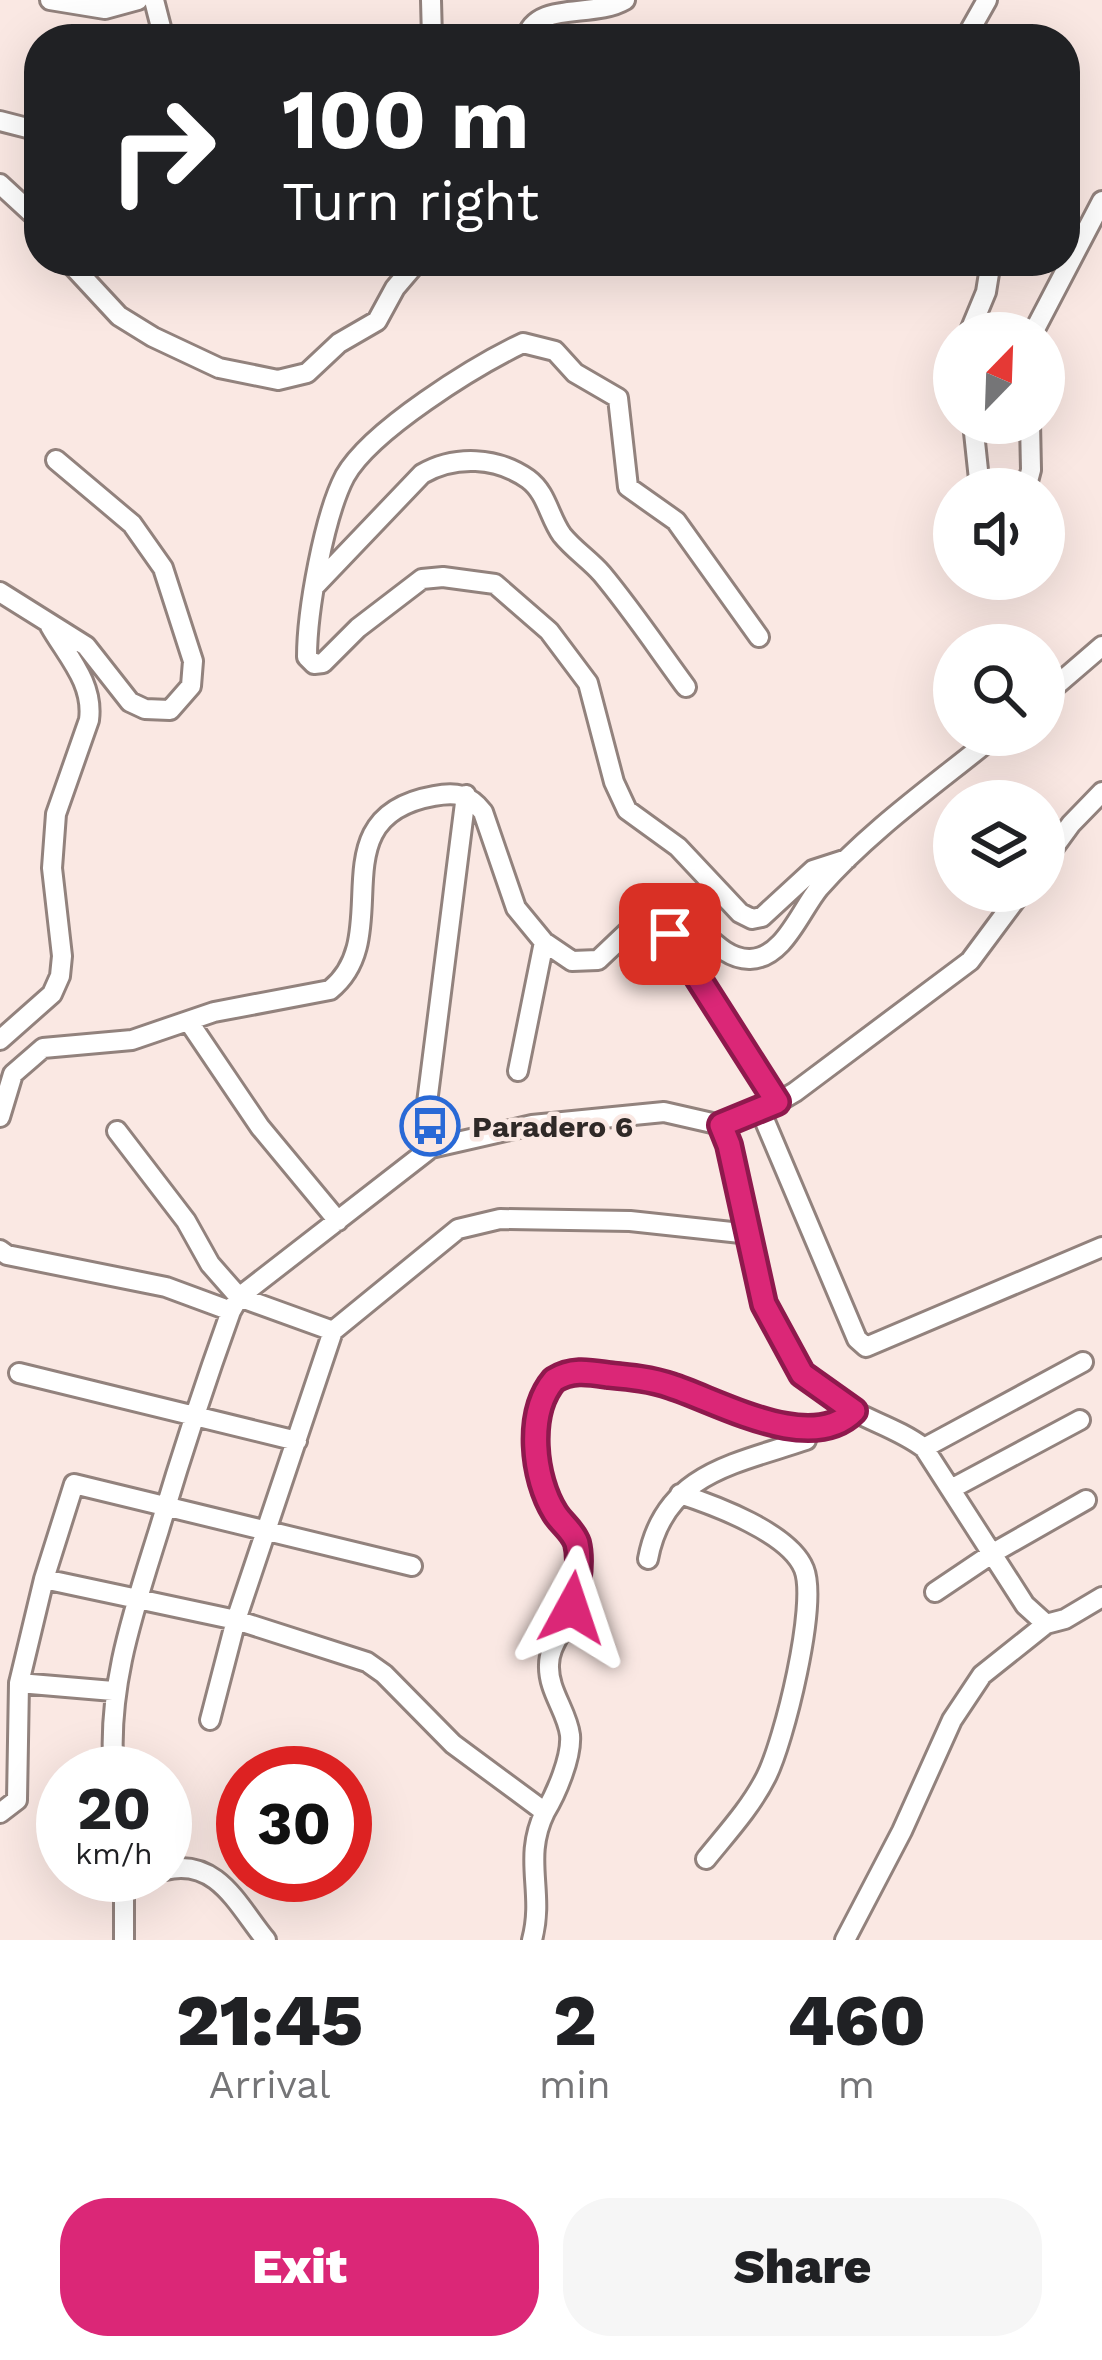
<!DOCTYPE html>
<html lang="en">
<head>
<meta charset="utf-8">
<style>
  body { margin:0; font-family:"Work Sans",sans-serif; background:#f6f6f6; color:#202124; height:100vh; display:flex; flex-direction:column; font-size:45px; white-space:nowrap }
  * { box-sizing:border-box; margin:0 }
  p { font-size:39px; color:#757577 }
  .icon { flex:none; width:66px; height:66px; fill:none; stroke:currentColor; stroke-width:2; stroke-linecap:round; stroke-linejoin:round }
  .map { position:relative; height:1940px; overflow:hidden }
  .panel { display:flex; flex-direction:column; background:#fff; flex:1 }
  .panel>* { flex:none }
  .hud { position:absolute; left:24px; top:24px; width:1056px; height:252px; border-radius:48px; box-shadow:0 12px 48px #0002; background:#202124; color:#fff; overflow:hidden }
  .needle { width:78px; rotate:23deg }
  .buttons { position:absolute; left:933px; top:312px; display:grid; gap:24px }
  .buttons a { display:grid; place-items:center; width:132px; height:132px; border-radius:50%; background:#fff; box-shadow:0 12px 48px #0002; font-size:60px }
  .speed { position:absolute; left:36px; top:1746px; display:flex; gap:24px; font-size:60px; font-weight:700; text-align:center }
  .speed>* { display:grid; place-content:center; width:156px; height:156px; border-radius:50%; background:#fff; box-shadow:0 12px 48px #0002; line-height:1 }
  .speed small { font-size:30px; font-weight:400 }
  .speed .limit { border:18px solid #d22; background:#fff; color:#111 }
  .pin { position:absolute; display:grid; place-items:center; width:102px; height:102px; color:#fff; margin:-51px; border-radius:24px; box-shadow:0 6px 18px #0006 }
  .me { position:absolute; width:132px; margin:-66px; rotate:5deg; stroke-linejoin:round; filter:drop-shadow(0 0 9px #0008) }
  .turn { display:flex; align-items:center; gap:42px; height:252px; padding:0 60px; font-size:54px }
  .turn .icon { width:156px; height:156px; stroke-width:2.5 }
  .turn b { display:block; font-size:84px; line-height:102px }
  .eta { display:flex; justify-content:space-evenly; align-items:center; height:204px; text-align:center }
  .eta b { font-size:72px; font-weight:800; line-height:84px }
  .button { display:flex; gap:24px; margin-top:auto; padding:24px 60px }
  .button a { flex:1; height:138px; border-radius:48px; background:#db2777; color:#fff; font-size:48px; font-weight:800; line-height:138px; text-align:center }
  .button a+a { background:#f6f6f6; color:#202124 }
  .map>svg:first-child { display:block }
  .lines { fill:none; stroke-linecap:round; stroke-linejoin:round }
  .minor-casing { stroke:#92827d; stroke-width:24 }
  .minor { stroke:#fff; stroke-width:18 }
  .route-casing { stroke:#8e194d; stroke-width:30 }
  .route { stroke:#db2777; stroke-width:21 }
  .labels { text-anchor:middle; dominant-baseline:central; stroke-width:9; stroke-linejoin:round; paint-order:stroke }
  .poi-label { font-size:30px; font-weight:bold; fill:#2f2927; stroke:#fae8e3; text-anchor:start }
</style>
</head>
<body>
<div class="map">
<svg width="1102" height="1940" viewBox="0 0 1102 1940">
  <rect width="100%" height="100%" fill="#fae8e3"/>
  <g class="lines">
    <defs>
      <path id="minor" d="M50,0L105,9L138,0
        M154,0L164,39
        M431,0L432,39
        M526,39C535,0 593,19 625,0
        M965,39L987,0
        M0,121L39,131
        M0,184L39,220
        M68,261L119,316L153,337L219,368L278,380L307,373L339,343L377,321L395,288L418,261
        M969,333L986,292L991,261
        M1033,333L1102,201
        M973,423L980,489
        M1026,489L1031,470L1030,423
        M315,586L422,474C455,455 497,457 528,479C547,493 549,517 562,535C574,550 590,560 602,574C632,610 658,649 686,687
        M0,592L86,646L130,702L145,709L170,710L191,686L193,661L163,568L132,524L56,460
        M759,637L676,521L628,487L618,398L575,373L555,351L523,343C475,366 371,430 345,476C324,516 307,611 307,657L314,664L323,663L358,628L422,579L443,577L495,584L549,631L588,683L614,782L627,810L678,847L740,913L752,919L762,917L813,870L847,859
        M1044,696L1102,646
        M1044,861L1071,824L1102,792
        M639,918L677,941L733,1037L777,1102
        M189,1022L260,1127L338,1221
        M0,1040L52,994L60,976L62,956L52,868L56,814L89,720C94,683 67,656 50,626
        M518,1071L544,942
        M761,1112L857,1339L866,1347L1102,1247
        M0,1117L13,1074L43,1048L132,1040L214,1012L330,990C399,935 314,817 434,796C456,792 469,794 483,812L516,908L544,942L572,961L598,960L656,905C694,907 713,960 750,959C784,958 800,911 819,888C870,830 936,784 996,735
        M721,1125L729,1146C750,1234 755,1341 833,1399C861,1419 897,1427 924,1448L1025,1605L1046,1624L1065,1619L1102,1597
        M117,1131L186,1221L210,1264L239,1297L333,1331L458,1229L500,1219L630,1221L750,1234
        M431,1148L427,1103L466,795
        M0,1250L7,1255L166,1287L231,1311
        M19,1373L297,1441
        M924,1448L1083,1362
        M951,1489L1080,1420
        M680,1494C714,1505 790,1533 804,1569C818,1604 784,1742 766,1777C751,1807 727,1833 706,1859
        M648,1559C664,1473 735,1464 806,1440L808,1429
        M44,1579L236,1620L367,1662L384,1674L453,1744L545,1812C556,1794 572,1757 570,1735C567,1711 548,1691 549,1665C549,1649 559,1637 565,1623C576,1601 579,1576 577,1552C576,1532 559,1523 551,1506C535,1473 521,1376 575,1372C606,1369 646,1377 674,1387C721,1403 812,1455 854,1411
        M935,1592L993,1553L1086,1500
        M19,1683L113,1691
        M210,1720L236,1620L333,1331
        M114,1773C106,1689 134,1610 159,1530C181,1456 205,1383 231,1311L239,1297L431,1148L532,1125L664,1112L721,1125L761,1112L795,1092L970,961L1022,891
        M0,1813L17,1800L19,1683L44,1579L74,1484L412,1566
        M165,1870C217,1857 238,1906 266,1940
        M124,1875V1940
        M532,1940C545,1891 522,1859 545,1812
        M845,1940L902,1831L952,1720L982,1675L1046,1624"/>
    </defs>
    <use href="#minor" class="minor-casing"/>
    <use href="#minor" class="minor"/>
  </g>
  <g class="lines">
    <defs>
      <path id="route" d="M572,1608C577,1588 582,1563 577,1543C573,1531 561,1523 555,1513C533,1478 526,1413 554,1380C572,1369 588,1372 608,1375C629,1377 651,1379 671,1386C720,1402 811,1455 854,1411L802,1374L764,1304L729,1145L721,1125L777,1102L670,934"/>
    </defs>
    <use href="#route" class="route-casing"/>
    <use href="#route" class="route"/>
  </g>
  <defs>
    <symbol id="bus-ring" viewBox="-11 -11 22 22"><circle r="9.5" fill="#fae8e3" stroke="#2969d6" stroke-width="1.5"/><path d="M-5-6H5V4H4V6H2V4H-2V6H-4V4H-5ZM-3.5-4V0h7V-4ZM-3.5 1.2v1.5H-2V1.2ZM2 1.2v1.5H3.5V1.2Z" fill="#2969d6"/></symbol>
  </defs>
  <g fill-rule="evenodd">
    <use href="#bus-ring" x="397" y="1093" width="66" height="66"/>
  </g>
  <g class="labels">
    <g class="poi-label">
      <text x="472" y="1126">Paradero 6</text>
    </g>
  </g>
</svg>
<div class="buttons">
<a><svg class="needle" viewBox="-14 -14 28 28"><path d="M0-13l5 13h-10z" fill="#e53935"/><path d="M0 13l5-13h-10z" fill="#757577"/></svg></a>
<a><svg class="icon" aria-label="sound" viewBox="0 0 24 24"><path d="M4 9h4l5-4v14l-5-4H4zM17 9q2 3 0 6"/></svg></a>
<a><svg class="icon" aria-label="search" viewBox="0 0 24 24"><circle cx="10" cy="10" r="6"/><path d="M15 15l6 6"/></svg></a>
<a><svg class="icon" aria-label="layers" viewBox="0 0 24 24"><path d="M12 4l9 5-9 5-9-5zM3 14l9 5 9-5"/></svg></a>
</div>
<div class="speed"><div>20<small>km/h</small></div><div class="limit">30</div></div>
<div class="pin" style="left:670px;top:934px;background:#d93025"><svg class="icon" aria-label="arrive" viewBox="0 0 24 24"><path d="M6 21V4h12l-3 4 3 4H6"/></svg></div>
<svg class="me" style="left:572px;top:1608px" viewBox="-20 -20 40 40"><path d="M0-17L14 15 0 8-14 15z" fill="#db2777" stroke="#fff" stroke-width="4"/></svg>
<div class="hud">
<div class="turn"><svg class="icon" aria-label="right" viewBox="0 0 24 24"><path d="M7 20v-9h11M14 6l5 5-5 5"/></svg><div><b>100 m</b>Turn right</div></div>
</div>
</div>
<section class="panel">
<div class="eta">
<div><b>21:45</b><p>Arrival</p></div>
<div><b>2</b><p>min</p></div>
<div><b>460</b><p>m</p></div>
</div>
<div class="button"><a>Exit</a><a>Share</a></div>
</section>
</body>
</html>
